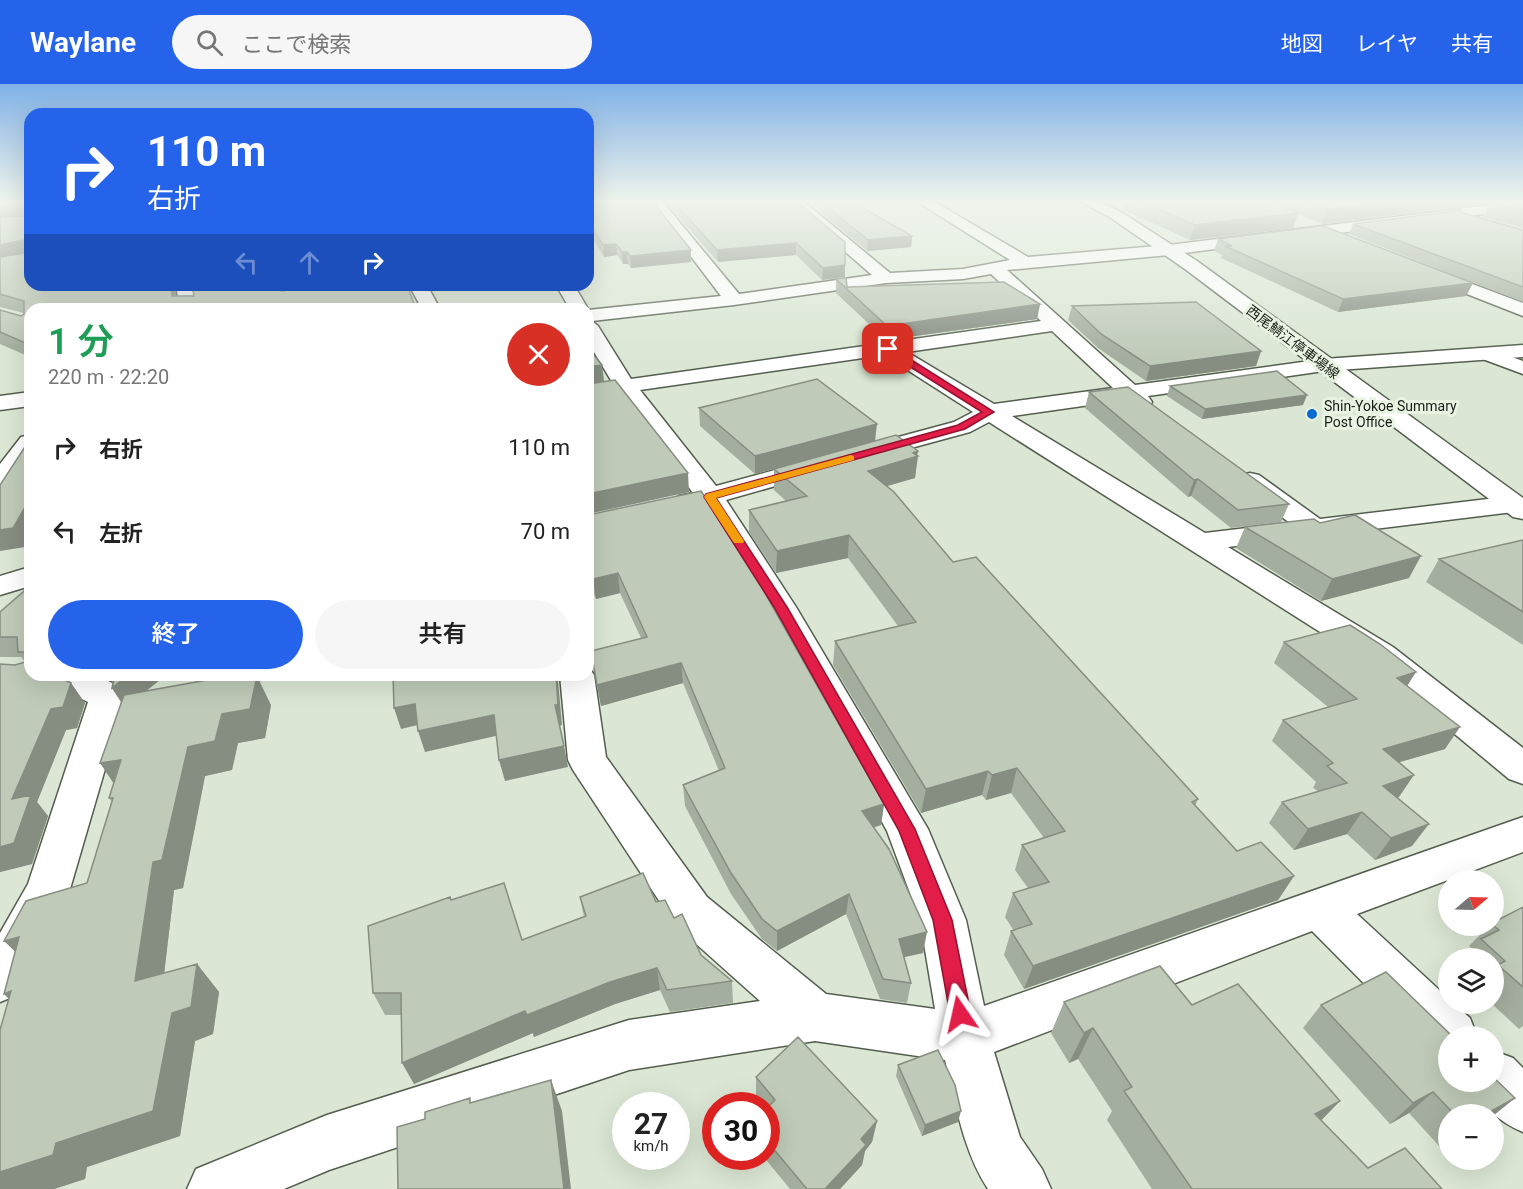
<!DOCTYPE html>
<html lang="ja">
<head>
<meta charset="utf-8">
<style>
  body { margin:0; font-family:Roboto,"Noto Sans JP",sans-serif; background:#f6f6f6; color:#222; height:100vh; display:flex; flex-direction:column; font-size:22px; white-space:nowrap }
  * { box-sizing:border-box; margin:0 }
  p { font-size:20px; color:#767676 }
  .icon { flex:none; width:33px; height:33px; fill:none; stroke:currentColor; stroke-width:2; stroke-linecap:round; stroke-linejoin:round }
  .map { position:relative; flex:1; overflow:hidden }
  .side { position:absolute; left:24px; top:219px; width:570px; height:378px; display:flex; flex-direction:column; background:#fff; border-radius:18px; box-shadow:0 6px 24px #0002 }
  .side>* { flex:none }
  .hud { position:absolute; left:24px; top:24px; width:570px; height:183px; border-radius:18px; box-shadow:0 6px 24px #0002; background:#2563eb; color:#fff; overflow:hidden }
  .needle { width:39px; rotate:71deg }
  .buttons { position:absolute; left:1438px; top:786px; display:grid; gap:12px }
  .buttons a { display:grid; place-items:center; width:66px; height:66px; border-radius:50%; background:#fff; box-shadow:0 6px 24px #0002; font-size:30px }
  .speed { position:absolute; left:612px; top:1008px; display:flex; gap:12px; font-size:30px; font-weight:700; text-align:center }
  .speed>* { display:grid; place-content:center; width:78px; height:78px; border-radius:50%; background:#fff; box-shadow:0 6px 24px #0002; line-height:1 }
  .speed small { font-size:15px; font-weight:400 }
  .speed .limit { border:9px solid #d22; background:#fff; color:#111 }
  .pin { position:absolute; display:grid; place-items:center; width:51px; height:51px; color:#fff; margin:-26px; border-radius:12px; box-shadow:0 3px 9px #0006 }
  .me { position:absolute; width:66px; margin:-33px; rotate:349deg; stroke-linejoin:round; filter:drop-shadow(0 0 4px #0008) }
  .turn { display:flex; align-items:center; gap:21px; height:126px; padding:0 24px; font-size:27px }
  .turn .icon { width:78px; height:78px; stroke-width:2.5 }
  .turn b { display:block; font-size:42px; line-height:51px }
  .lanes { display:flex; align-items:center; height:57px; padding:0 24px; background:#0003; justify-content:center; gap:30px; direction:ltr }
  .lanes .off { opacity:.35 }
  .round { display:grid; place-items:center; flex:none; width:63px; height:63px; border-radius:32px; background:#f6f6f6 }
  .summary { display:flex; align-items:center; justify-content:space-between; height:102px; padding:0 24px }
  h1 { font-size:36px; font-weight:600; line-height:45px; color:#1e9e55 }
  .cta { display:flex; gap:12px; margin-top:auto; padding:12px 24px }
  .cta a { flex:1; height:69px; border-radius:36px; background:#2563eb; color:#fff; font-size:24px; font-weight:600; line-height:69px; text-align:center }
  .cta a+a { background:#f6f6f6; color:#222 }
  ul { padding:0; list-style:none }
  li { display:flex; align-items:center; gap:18px; height:84px; padding:0 24px }
  li div { flex:1 }
  li b { display:block; font-size:22px }
  li em { font-style:normal }
  header { display:flex; align-items:center; gap:36px; box-sizing:border-box; height:84px; padding:0 30px; background:#2563eb; color:#fff }
  header strong { font-size:28px }
  nav { display:flex; gap:33px; margin-inline-start:auto; font-size:21px }
  .search { width:420px; height:54px; background:#f6f6f6; display:flex; align-items:center; gap:15px; box-sizing:border-box; padding:0 21px; border-radius:33px; color:#767676; font-size:22px }
  .map>svg:first-child { display:block }
  .lines { fill:none; stroke-linecap:round; stroke-linejoin:round }
  .minor-casing { stroke:#545e4e; stroke-width:3 }
  .tertiary-casing { stroke:#545e4e; stroke-width:3 }
  .secondary-casing { stroke:#545e4e; stroke-width:3 }
  .minor { fill:#fff; fill-rule:evenodd }
  .tertiary { fill:#fff; fill-rule:evenodd }
  .secondary { fill:#fff; fill-rule:evenodd }
  .wall { fill:#a4ae9e }
  .shaded-wall { fill:#868d81 }
  .building { fill:#bfcab8; stroke:#868d81; stroke-width:1.5 }
  .route { fill:#e11d48; stroke:#92132f; stroke-width:1.5 }
  .slow { fill:#f59e0b }
  .poi-dot { fill:#086bd4; stroke:#e8f4e1; stroke-width:2 }
  .labels { text-anchor:middle; dominant-baseline:central; stroke-width:6; stroke-linejoin:round; paint-order:stroke }
  .far-street-label { font-size:14px; fill:#191d17; stroke:#e8f4e1 }
  .far-poi-label { font-size:14px; fill:#191d17; stroke:#e8f4e1; text-anchor:start }
</style>
</head>
<body>
<header>
<strong>Waylane</strong>
<div class="search"><svg class="icon" aria-label="search" viewBox="0 0 24 24"><circle cx="10" cy="10" r="6"/><path d="M15 15l6 6"/></svg>ここで検索</div>
<nav><a>地図</a><a>レイヤ</a><a>共有</a></nav>
</header>
<div class="map">
<svg width="1523" height="1105" viewBox="0 0 1523 1105">
  <rect width="100%" height="100%" fill="#dbe7d4"/>
  <g class="lines">
    <defs>
      <path id="minor" d="M649,117H662L739,210L872,191L787,117H803L890,189L963,185L1010,176L916,117H933L1028,173L1169,161L1523,117V125L1169,171L1007,186L1135,301L1324,275L1331,277L1335,281L1331,285L1324,287L1148,312L1152,318L1149,323C1138,326 1133,323 1125,316L1012,332L1205,449L1290,439L1241,403L1237,397L1241,391L1250,389L1259,391L1320,435L1513,412L1523,414V425L1513,428L1228,463L1393,563L1523,664V700L1509,695L1369,579L989,338L970,348L863,377L854,375L851,370L854,365L954,338L973,328L884,271L640,306L716,402L816,375L825,378L829,383L825,388L726,416L796,523L928,745L966,836L984,922L1523,733V768L1357,830L1449,915V920H1454L1470,934L1477,952H1449V976L1434,970L1312,847L994,968L1020,1053L1042,1085L1051,1105H988C963,1067 956,1020 945,976L815,957L629,986L329,1086L284,1105H187L196,1085L327,1031L629,936L760,917L675,841L573,686L568,676L560,591H588V582L594,591L606,673L707,813L826,910L935,925L920,836L887,747L764,523L703,423L689,426L679,424L675,418L679,412L693,409L619,310L588,316V302L612,298L588,258V226L721,212ZM991,190L1041,237L631,295L598,242L592,237L734,221L886,199L963,195ZM1052,247L1113,304L994,320L907,268Z
        M1427,183L1523,219V232L1421,192L1419,188L1421,184Z
        M176,201H194L198,225H180Z
        M409,201H427L440,225H422Z
        M556,201H574L588,225H570Z
        M1487,264L1523,277V290L1480,274L1477,270L1480,266Z
        M30,308V322L0,326V312Z
        M30,351V375L9,404L0,406V380L21,353Z
        M30,483V502L0,511V492Z
        M38,591C66,591 109,584 126,613L70,805L17,911L0,918V849L28,800L88,618L57,603L43,599Z
        M1494,967L1513,974L1523,984V1048C1499,1038 1480,1021 1470,998H1494Z"/>
      <path id="tertiary" d="M1523,261V273L1324,287L1317,285L1313,281L1317,277L1324,275Z"/>
      <path id="secondary" d="M1080,117H1098L1121,128L1197,177L1523,414V435L1513,433L1185,185L1111,134Z"/>
    </defs>
    <use href="#minor" class="minor-casing"/>
    <use href="#tertiary" class="tertiary-casing"/>
    <use href="#secondary" class="secondary-casing"/>
    <use href="#minor" class="minor"/>
    <use href="#tertiary" class="tertiary"/>
    <use href="#secondary" class="secondary"/>
  </g>
  <path class="wall" d="M0,117H30L176,212L407,201L30,225V273L0,260V226L21,232L24,229L0,223Z
    M667,117H796L845,181V193L822,196L796,171L718,178L667,120Z
    M807,117H851L912,152L911,163L867,167Z
    M1127,117H1523V144L1483,133L1490,119L1322,140L1298,130L1293,144L1190,156L1124,126Z
    M588,119L691,166V178L631,184L628,180H623L617,171L604,173L588,146Z
    M1463,129L1523,146V218L1349,150L1353,140Z
    M1218,155L1473,199L1466,212L1338,228L1221,174L1222,171L1214,167Z
    M836,195L847,203L1040,220L1037,235L886,256L836,209Z
    M1072,222L1261,267L1256,282L1146,297L1098,264L1068,236Z
    M1170,302L1303,321L1202,335L1167,312Z
    M1089,308L1289,420L1281,438L1231,444L1191,412L1188,413L1085,324Z
    M699,324L875,357L917,372L915,394L887,402L953,478L1198,715L1195,722L1237,767L1294,792L1278,816L1024,905L1004,871L1011,847H1014L1005,833L1013,809L1028,804L1015,786L1022,761L1044,754L1011,709L986,716L982,711L921,729L833,581L835,557L898,542L848,474L776,489L749,448V426L786,417L774,406V385L755,390L700,342Z
    M588,431L884,720L881,741L874,743L923,869L904,873L911,899L907,919L880,915L846,830L777,867L762,855L731,810L685,722L683,701L719,687L683,599L601,622L591,567L641,554L620,509L596,515L588,498Z
    M1320,439L1409,494L1321,517L1236,464L1245,443Z
    M1523,456V561L1426,498L1439,475Z
    M30,502V591L85,619L77,644L66,646L37,718L48,732L32,780L0,788V580L15,581L25,578L21,573H0V528Z
    M1284,558L1407,602L1445,665L1399,678V713L1397,714L1412,762L1375,776L1347,750L1294,766L1269,739L1282,718L1318,707L1313,704L1316,698L1272,657L1283,636L1328,623L1274,579Z
    M93,591H166L146,607L235,591H245L246,594L271,621L265,654L238,659L232,686L205,692L183,804L174,806L164,889L197,880L219,908L213,950L195,957L180,1052L87,1083L85,1095L54,1105H0L9,915L4,910L87,799L112,718L109,714L114,699L121,618L112,604L113,598L108,595Z
    M580,813L656,818L674,834L701,871L732,897L733,919L670,928L660,906L615,920L534,953L533,949L414,1000L401,931H385L373,909L451,816L522,856L584,833Z
    M1523,823V942L1519,945L1492,920H1494V874H1462L1472,865L1469,862L1489,842H1494Z
    M1064,918L1192,921L1321,1036L1368,1084L1442,1105H1152L1107,1036L1112,1027L1078,975L1069,979L1051,949Z
    M1321,921L1515,1014L1494,1031L1449,1030V1058L1440,1063L1409,1029L1390,1040L1303,944Z
    M898,981L958,1038L922,1052L896,992Z
    M756,993L877,1037L872,1058L865,1067L862,1081L840,1105H790L763,1072H766V1022H762L756,1014Z"/>
  <path class="shaded-wall" d="M1394,117H1504L1322,140L1328,125Z
    M24,120L30,132L0,134V122Z
    M1298,129L1293,144L1190,156L1195,141Z
    M912,152L911,163L867,167L868,156Z
    M23,156L30,169L0,175V161Z
    M796,159V171L718,178L717,166Z
    M616,160L617,171L604,173L603,161Z
    M691,166V178L631,184L630,172Z
    M622,168H627L628,180H623Z
    M845,181V193L822,196L823,184Z
    M1473,199L1466,212L1338,228L1343,215Z
    M171,201H175L178,225L172,212Z
    M271,201H324L276,214Z
    M1040,220L1037,235L886,256L887,242Z
    M1261,267L1256,282L1146,297L1150,282Z
    M602,281L604,297L588,300V283Z
    M1307,311L1303,321L1202,335L1205,325Z
    M877,340L875,357L755,390V372Z
    M918,367L917,373L918,372L915,394L866,408L868,387Z
    M688,389L689,408L588,430V410Z
    M1198,395L1191,412L1188,413L1194,396Z
    M28,418L30,422V454L25,463L0,467V446Z
    M849,451L848,474L776,489L777,467Z
    M1421,472L1409,494L1321,517L1332,495Z
    M618,489L620,509L596,515L593,495Z
    M681,579L683,599L601,622L597,601Z
    M1416,588L1402,610L1397,594Z
    M128,591H166L125,624L112,604Z
    M243,591H245L254,609L257,592L271,621L265,654L238,659L232,686L205,692L183,804L174,806L160,925L135,897L153,778L188,663L222,630L242,595Z
    M556,591H557L558,597L562,641L559,642L555,621Z
    M71,599L85,619L77,644L66,646L37,718L48,732L32,780L0,788V763L12,715L51,625Z
    M415,620L422,640L401,645L394,624Z
    M494,631L500,651L425,668L418,647Z
    M1460,643L1445,665L1369,687L1383,665Z
    M564,662L568,683L505,697L499,676Z
    M121,676L120,709L100,679Z
    M1017,684L1011,709L986,716L992,691Z
    M988,687L982,711L921,729L926,705Z
    M1414,691L1399,713L1368,724L1383,702Z
    M884,720L881,741L860,748L862,727Z
    M1362,728L1347,750L1294,766L1308,745Z
    M1429,740L1412,762L1375,776L1391,754Z
    M1294,792L1278,816L1024,905L1033,882Z
    M849,810L846,830L777,867V847Z
    M927,848L923,869L895,875L899,855Z
    M19,853L33,885L4,857Z
    M197,880L219,908L213,950L195,957L180,1052L87,1083L85,1095L54,1105H0V1088L56,1059L172,929Z
    M657,884L660,906L615,920L534,953L533,949L414,1000L402,979L525,927L610,898Z
    M11,907L33,937L4,910Z
    M1093,944L1078,975L1069,979L1084,949Z
    M551,996L562,1027L571,1105H564Z
    M1433,1008L1409,1029L1390,1040L1413,1019Z
    M1515,1014L1494,1031L1486,1030Z
    M1340,1017L1312,1046L1315,1030Z
    M961,1027L958,1038L922,1052L925,1041Z
    M877,1037L872,1058L865,1067L862,1081L840,1105H825L861,1055Z"/>
  <path class="building" d="M0,117H30V201H171L172,212H194L192,201H272L274,205L282,207L322,201H407L416,225H30V261L0,248V226L21,232L24,230V217L0,210V173L25,169L26,158L23,156L0,161V133L24,132L26,130V122L24,120L0,122Z
    M608,117H652L691,166L630,172L627,168H622L616,160L603,161L588,137V119Z
    M673,117H796L845,158V181L823,184L796,159L717,166Z
    M820,117H851L912,152L868,156Z
    M1140,117H1268L1298,129L1195,141Z
    M1307,117H1394L1328,125Z
    M1499,117H1523V127L1490,118Z
    M1461,126L1463,129L1523,146V203L1353,140Z
    M1323,142L1473,199L1343,215L1225,162H1232L1218,155Z
    M846,194L847,203L1004,198L1040,220L887,242L836,195Z
    M1196,218L1261,267L1150,282L1101,250L1072,222Z
    M588,265H589L602,281L588,283Z
    M1277,287L1307,311L1205,325L1170,302Z
    M817,295L877,340L755,372L699,324Z
    M615,296L688,389L588,410V300Z
    M1128,303L1289,420L1238,426L1198,395L1194,396L1089,308Z
    M896,351L918,367L913,369L918,372L868,387L894,408L953,478L976,473L1198,715L1192,718L1237,767L1261,758L1294,792L1033,882L1011,847L1032,840L1013,809L1049,798L1022,761L1065,747L1017,684L992,691L988,687L926,705L835,557L916,538L849,451L777,467L749,426L807,412L774,385Z
    M30,355V418H28L13,444L0,446V401Z
    M701,407L762,504L884,720L862,727L889,765L927,848L899,855L911,899L883,895L849,810L777,847L762,835L731,789L683,701L725,684L681,579L597,601L591,567L647,553L618,489L593,495L588,484V431Z
    M1355,431L1421,472L1332,495L1245,443L1314,435L1320,439Z
    M1523,456V528L1439,475Z
    M30,502V568H18L17,553H0V528Z
    M1350,541L1380,560L1416,588L1397,594L1460,643L1383,665L1414,691L1383,702L1429,740L1391,754L1362,728L1308,745L1282,718L1347,699L1327,682L1333,679L1283,636L1357,615L1284,558Z
    M25,578L30,580V591H54L71,599L63,623L51,625L12,715L31,711L14,759L0,763V580L15,581Z
    M115,591H128L112,604Z
    M235,591H243L242,595L257,592L250,625L222,630L215,657L188,663L162,776L153,778L135,897L197,880L191,923L172,929L153,1027L56,1059L53,1071L0,1088V946L11,907L4,910L19,853L4,857L26,817L87,799L113,714H109L121,676L100,679L124,611Z
    M393,591H556L558,621H555L564,662L499,676L494,631L418,647L415,620L394,624Z
    M643,789L656,818L665,816L674,834L682,830L701,871L732,897L667,906L657,884L610,898L527,931L525,927L402,979L401,909H373L368,842L450,813L451,816L504,799L522,856L586,832L580,813Z
    M1523,823V903L1498,881L1505,877L1481,855L1499,846L1494,842V838Z
    M1160,882L1192,921L1238,900L1340,1017L1315,1030L1368,1084L1405,1064L1442,1105H1192L1124,1007L1132,1003L1093,944L1084,949L1064,918Z
    M1386,888L1452,952H1449V998H1494V994L1515,1014L1486,1030H1454L1433,1008L1413,1019L1321,921Z
    M798,953L877,1037L861,1055L866,1061L825,1105H807L766,1056V1025L775,1016L756,993Z
    M938,966L955,1001L961,1027L925,1041L898,981Z
    M551,996L564,1105H398L397,1043L425,1035V1028L470,1014V1019Z"/>
  <linearGradient id="sky" x2="0" y2="1"><stop stop-color="#80b1e6"/><stop offset="0.43" stop-color="#eff4ec"/><stop offset="1" stop-color="#eff4ec" stop-opacity="0"/></linearGradient>
  <rect width="1523" height="272" fill="url(#sky)"/>
  <path class="route" d="M885,263H891L994,328L965,345L716,414L787,523L915,745L952,836L971,930L968,937L960,940L953,937L950,930L933,836L899,747L774,523L704,413L706,410L958,341L982,328L885,267Z"/>
  <path class="slow" d="M851,371L854,372V376L716,414L744,457L743,459H734L704,413L706,410Z"/>
  <circle class="poi-dot" cx="1312" cy="330" r="6"/>
  <g class="labels">
    <g class="far-street-label">
      <text transform="translate(1293 258) rotate(37)">西尾鯖江停車場線</text>
    </g>
    <g class="far-poi-label">
      <text x="1324" y="322">Shin-Yokoe Summary<tspan x="1324" dy="16">Post Office</tspan></text>
    </g>
  </g>
</svg>
<div class="buttons">
<a><svg class="needle" viewBox="-14 -14 28 28"><path d="M0-13l5 13h-10z" fill="#e53935"/><path d="M0 13l5-13h-10z" fill="#767676"/></svg></a>
<a><svg class="icon" aria-label="layers" viewBox="0 0 24 24"><path d="M12 4l9 5-9 5-9-5zM3 14l9 5 9-5"/></svg></a>
<a>+</a>
<a>−</a>
</div>
<div class="speed"><div>27<small>km/h</small></div><div class="limit">30</div></div>
<div class="pin" style="left:888px;top:265px;background:#d93025"><svg class="icon" aria-label="arrive" viewBox="0 0 24 24"><path d="M6 21V4h12l-3 4 3 4H6"/></svg></div>
<svg class="me" style="left:960px;top:930px" viewBox="-20 -20 40 40"><path d="M0-17L14 15 0 8-14 15z" fill="#e11d48" stroke="#fff" stroke-width="4"/></svg>
<div class="hud">
<div class="turn"><svg class="icon" aria-label="right" viewBox="0 0 24 24"><path d="M7 20v-9h11M14 6l5 5-5 5"/></svg><div><b>110 m</b>右折</div></div>
<div class="lanes"><svg class="icon off" aria-label="left" viewBox="0 0 24 24"><path d="M17 20v-9H6M10 6l-5 5 5 5"/></svg><svg class="icon off" aria-label="ahead" viewBox="0 0 24 24"><path d="M12 20V5M6 11l6-6 6 6"/></svg><svg class="icon" aria-label="right" viewBox="0 0 24 24"><path d="M7 20v-9h11M14 6l5 5-5 5"/></svg></div>
</div>
<section class="side">
<div class="summary"><div><h1>1 分</h1><p>220 m · 22:20</p></div><a class="round" style="background:#d93025;color:#fff"><svg class="icon" aria-label="close" viewBox="0 0 24 24"><path d="M6 6l12 12M18 6L6 18"/></svg></a></div>
<ul>
<li><svg class="icon" aria-label="right" viewBox="0 0 24 24"><path d="M7 20v-9h11M14 6l5 5-5 5"/></svg><div><b>右折</b></div><em>110 m</em></li>
<li><svg class="icon" aria-label="left" viewBox="0 0 24 24"><path d="M17 20v-9H6M10 6l-5 5 5 5"/></svg><div><b>左折</b></div><em>70 m</em></li>
</ul>
<div class="cta"><a>終了</a><a>共有</a></div>
</section>
</div>
</body>
</html>
